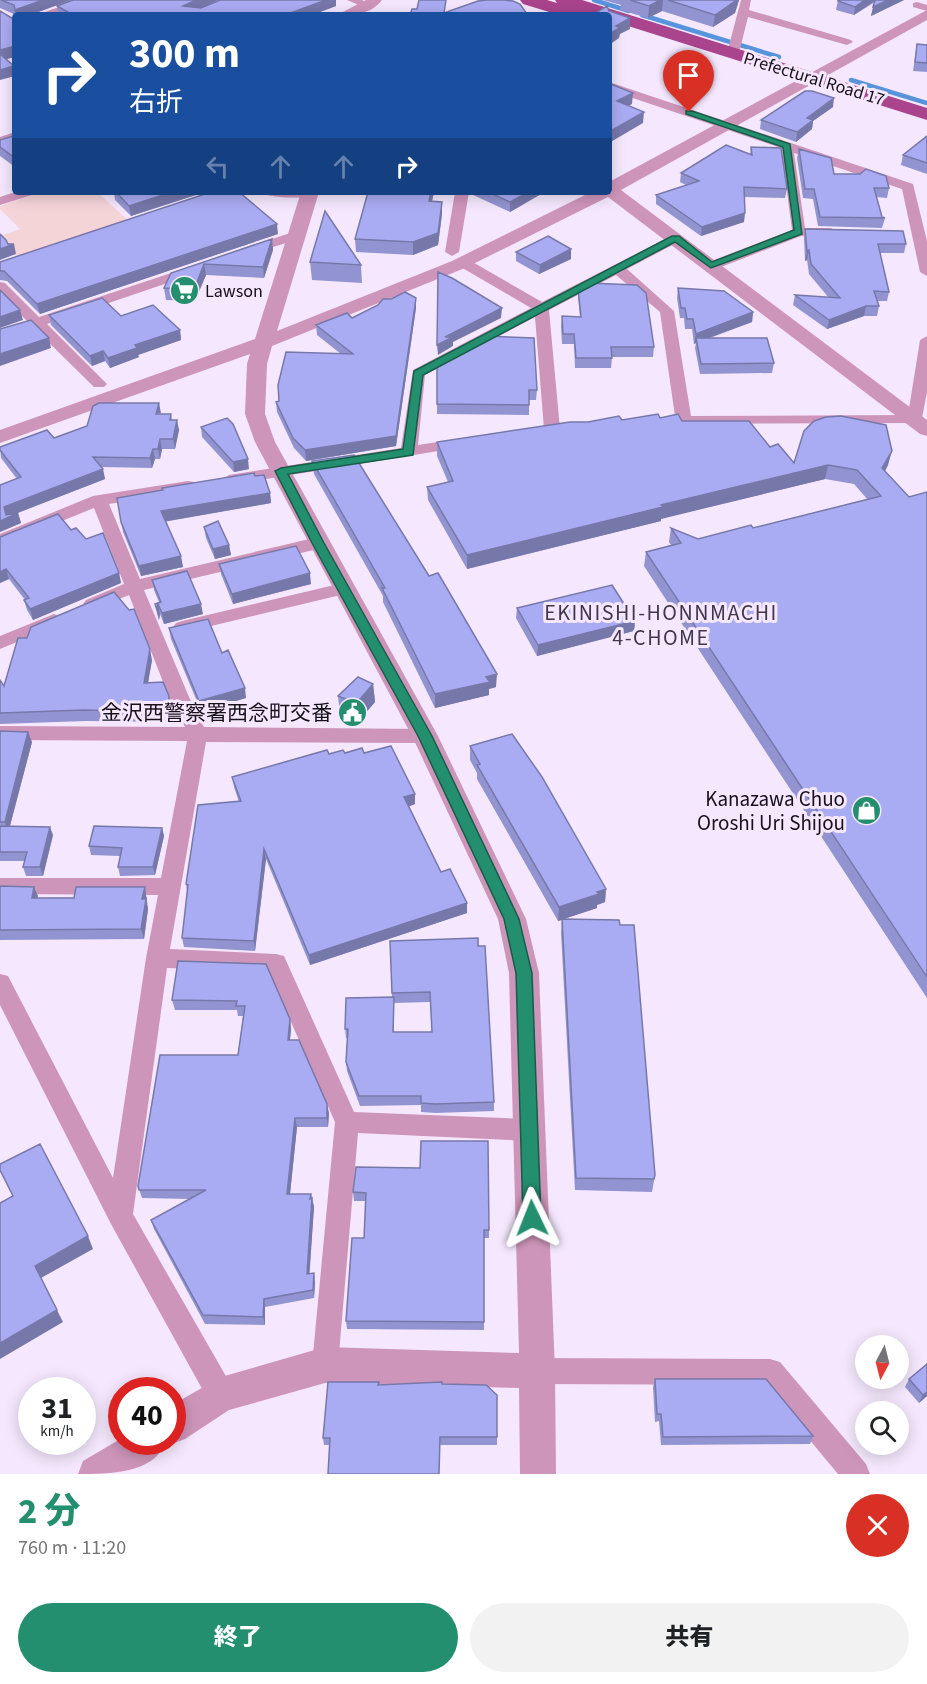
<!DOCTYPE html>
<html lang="ja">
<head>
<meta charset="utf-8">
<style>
  body { margin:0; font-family:"Source Sans 3","Noto Sans JP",sans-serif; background:#f2f2f2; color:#202124; height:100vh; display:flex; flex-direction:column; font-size:22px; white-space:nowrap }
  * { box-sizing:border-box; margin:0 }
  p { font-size:20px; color:#757577 }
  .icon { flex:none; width:33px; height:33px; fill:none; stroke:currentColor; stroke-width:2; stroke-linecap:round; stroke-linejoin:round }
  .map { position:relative; height:1474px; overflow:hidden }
  .drawer { display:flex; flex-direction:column; background:#fff; flex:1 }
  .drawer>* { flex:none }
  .hud { position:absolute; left:12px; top:12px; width:600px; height:183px; border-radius:6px; box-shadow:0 3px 15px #0003; background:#1a4fa0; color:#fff; overflow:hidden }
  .needle { width:39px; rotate:187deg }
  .controls { position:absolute; left:855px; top:1335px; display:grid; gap:12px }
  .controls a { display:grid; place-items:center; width:54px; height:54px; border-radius:50%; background:#fff; box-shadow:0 3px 15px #0003; font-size:30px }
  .speed { position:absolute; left:18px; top:1377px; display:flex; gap:12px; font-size:30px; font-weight:700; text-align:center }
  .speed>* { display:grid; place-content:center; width:78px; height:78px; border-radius:50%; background:#fff; box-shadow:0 3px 15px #0003; line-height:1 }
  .speed small { font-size:15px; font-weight:400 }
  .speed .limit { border:9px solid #d22; background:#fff; color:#111 }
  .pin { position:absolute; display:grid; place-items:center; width:51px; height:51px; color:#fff; margin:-62px -26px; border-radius:50% 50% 50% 0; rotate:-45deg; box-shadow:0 0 6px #0007 }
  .pin .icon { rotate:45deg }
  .me { position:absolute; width:66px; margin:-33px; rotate:358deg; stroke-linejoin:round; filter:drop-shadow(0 0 4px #0008) }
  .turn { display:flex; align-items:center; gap:21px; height:126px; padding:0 18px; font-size:27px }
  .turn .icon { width:78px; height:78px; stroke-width:2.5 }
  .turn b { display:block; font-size:42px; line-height:51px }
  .lanes { display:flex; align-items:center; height:57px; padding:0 18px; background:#0003; justify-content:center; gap:30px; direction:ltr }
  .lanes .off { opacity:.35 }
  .round { display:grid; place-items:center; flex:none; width:63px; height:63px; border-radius:32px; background:#f2f2f2 }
  .overview { display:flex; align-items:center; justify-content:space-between; height:102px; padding:0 18px }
  h1 { font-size:36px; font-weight:800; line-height:45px; color:#238f6e }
  .primary-button { display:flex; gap:12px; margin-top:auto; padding:12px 18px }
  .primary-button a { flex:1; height:69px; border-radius:36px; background:#238f6e; color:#fff; font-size:24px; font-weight:800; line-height:69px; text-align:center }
  .primary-button a+a { background:#f2f2f2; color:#202124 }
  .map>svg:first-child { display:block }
  .green { fill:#f5d4d8 }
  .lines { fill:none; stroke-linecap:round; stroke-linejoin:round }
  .stream { stroke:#5794dc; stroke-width:4.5 }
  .minor { fill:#ce95ba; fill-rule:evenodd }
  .tertiary { fill:#ce95ba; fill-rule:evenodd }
  .primary { fill:#aa448d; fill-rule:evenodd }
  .wall { fill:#9294d1; fill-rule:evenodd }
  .shaded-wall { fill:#7778aa }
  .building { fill:#aaacf3; stroke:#7778aa; stroke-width:1.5 }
  .route { fill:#238f6e; stroke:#175d48; stroke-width:1.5 }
  .labels { text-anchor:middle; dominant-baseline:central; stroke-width:6; stroke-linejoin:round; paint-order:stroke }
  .far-street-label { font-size:18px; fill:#17111a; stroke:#f5e8fe }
  .far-poi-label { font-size:18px; fill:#17111a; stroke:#f5e8fe; text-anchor:start }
  .poi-label { font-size:21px; fill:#17111a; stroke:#f5e8fe; text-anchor:end }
  .neighbourhood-label { font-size:22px; letter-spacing:1.5px; fill:#43374c; stroke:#f5e8fe }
</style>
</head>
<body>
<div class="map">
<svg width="927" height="1474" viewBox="0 0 927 1474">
  <rect width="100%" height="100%" fill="#f5e8fe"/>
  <path class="green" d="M42,192H97L129,221L17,257L0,239V236L20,229L0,209V206Z"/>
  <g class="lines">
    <path class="stream" d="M594,0L629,11
      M642,15L779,57
      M851,80L927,103"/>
    <path class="minor" d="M78,0H94L54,15H37Z
      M347,0H362L373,6L368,9Z
      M741,0H751L749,10L851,40L853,42L847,45L748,17L739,53L737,55H729L727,53Z
      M917,2L927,5V11L913,7V3Z
      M609,82L913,184L927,241V276L920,272L902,189L794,153L805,228H831L838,232L836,235L801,236L716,269H706L704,266L706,263L792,230L781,148L609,90Z
      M15,192H34L32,195L0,205V197Z
      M259,192H315L317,194C310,200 266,198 259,192Z
      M455,192H469L459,252L452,256L445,252Z
      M297,231L302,232L304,235L302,238L248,255L241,251L243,248Z
      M675,234L680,235L682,238L680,241L627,269L674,311L691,416L908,415L920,340L927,336V392L921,423L650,424L648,421L650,418L675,416L660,312L616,275L549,310L560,429L558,432L552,434L544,429L535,317L425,375L418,445L463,438L469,440L471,443L469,446L229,485L221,480L229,475L401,448L413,370L531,308L459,266L457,263L459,260H469L542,302Z
      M192,266L197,267L199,270L197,273L47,324L107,384L104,387H94L34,328L0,339V330L27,321L0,294V282L5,283L39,317Z
      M188,481L194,482L196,486L194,490L109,504L140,579L318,537L324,539L327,543L324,547L318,549L144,590L189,697L204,727L425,729L432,731L435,736L432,741L425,743L206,742L170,949L276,954L284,956L354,1112L529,1119L538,1122L541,1130L538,1138L529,1141L358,1133L338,1365L334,1374L325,1378L316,1374L312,1365L335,1122L269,972L167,968L133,1214L231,1385L235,1395L231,1405L221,1409L211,1405L111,1224L0,1005V974L8,976L113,1178L146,958L158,895L0,894V878H161L187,741L0,740V726L185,727L169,697L129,595L92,610L86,608L83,604L86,600L124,584L94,508L0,546V534L93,496Z
      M343,583L349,585L352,589L349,593L182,633L176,631L173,627L176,623L182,621Z
      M54,614L60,616L63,620L60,624L0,649V636Z
      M537,1358L770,1359L780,1362L866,1464L870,1474H838L764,1385L537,1384L527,1381L524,1371L527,1361Z"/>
    <path class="tertiary" d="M366,0H382C370,15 354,15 337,15Z
      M927,10V20L621,190L927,420V436L920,434L608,197L465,268L272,346L267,364L265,414L275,442L438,736L526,919L539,973L555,1371L556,1474H520L519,1388L325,1383L229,1410L185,1439L172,1444L166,1442C154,1474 109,1474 78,1474L83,1461L122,1438V1442H172V1405L221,1377L325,1347L519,1353L509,973L498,919L412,736L255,442L245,414L247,364L250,354L0,443V430L255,339L301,192H319L277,331L452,261L591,192H609V182Z
      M15,132V142L0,147V137Z"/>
    <path class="primary" d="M520,0H547L557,3L555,0H582L927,108V120L609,20V15H593L584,12L586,15H559L523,4Z"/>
  </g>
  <path class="wall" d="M0,0H71L30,15H16L0,8Z
    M73,0H218L201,8L336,6L312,15H59L57,6Z
    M603,0H739L735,13L713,27L662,11L648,18L620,10L621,5Z
    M838,0H904L871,16L875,2L854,15L836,10Z
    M917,44L927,45V72L913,71Z
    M833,107L813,121L812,129L796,142L760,129L761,120Z
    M927,136V174L901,165L903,155Z
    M15,138V167L0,156V140Z
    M751,147L787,189L785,198L745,197L744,222L701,236L656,204V195L686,185L680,182L681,173L750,155Z
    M799,149L834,174L889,188L887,198L876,197L882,217L885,218L882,228L818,226L813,199L803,198L797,158Z
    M114,192H205L131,216L115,200Z
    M368,192H434L432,201L442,214L438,245L413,255L356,252L355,239Z
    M471,192H541V194L510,212L471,194Z
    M805,229L906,244L904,253H880L889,292L887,301H877L879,306L877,316H864L827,329L793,305L795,295L829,298L809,274L807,260L805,261L804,238Z
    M278,234L40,314L7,281L0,280V262Z
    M272,239L273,250L264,278L206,275L195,301L166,300L164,288L171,273Z
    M571,249V259L539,274L516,261V252Z
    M310,262L361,265L362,283L312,280Z
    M578,288L654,347L653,357H612L611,368H575L574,344H562L561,326L562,316L580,317L578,297Z
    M678,288L753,312L752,322L710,338L774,363L772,373L700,374L695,348L696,343L694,344L692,329H685L684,318H680L677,298Z
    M416,298V308L396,446L306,461L294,448L277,412L276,402L279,401L341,354L317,335L316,325L352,318Z
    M49,315L121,316L180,330L181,340L138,355L139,357L110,368L105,361L92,366L51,325Z
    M437,361L537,390L536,400H529V415L437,414Z
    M161,414H171L172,420L179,430L175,449H162L160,459H155L152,468L102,467L105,479L15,514L18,513L21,523L0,532V485L17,479L1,458L0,447L54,438Z
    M660,418L682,421L770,447L794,463L888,465L885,471L909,497L927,492V998L644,566L646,552L671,545L669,542L671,528L698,539L753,528L868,500L854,484L825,479L667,517L661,519V521L467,569L428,500L427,487L448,482L437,456V442L588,422Z
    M201,427L249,469L234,472L202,437Z
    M312,461L496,687L489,689V695L435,708L383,602V596L314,474Z
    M255,476L270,493L271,503L166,521L183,567L141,576L123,532L117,498Z
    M204,527L229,545L231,555L215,559L206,538Z
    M71,530L86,539L119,573L121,583L33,620L27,610L24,600H25L9,579L0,583V537Z
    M219,564L311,584L233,604L221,574Z
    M152,580L203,614L164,624L160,614L159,620L157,614L155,604L159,602L154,590Z
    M517,608L635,621L634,631L537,656L516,618Z
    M169,628L222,653L246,698L201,711L171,639Z
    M152,660L148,683L172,707L170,722L86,721L0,724V680L4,686Z
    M373,684L375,702L363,716L356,721L340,714L338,696Z
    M0,731L32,742L10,826L53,835L43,876H26L23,867L25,861H0Z
    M470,746L606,889L605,902L597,905V908L563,919L655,1175L652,1192L575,1190L561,933L562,920L558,921L477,779V773L470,760Z
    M364,753L415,794V804L409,806L441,872L467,913L310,965L266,859L255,951L184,947L182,938L187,891L186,884L239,802L234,787L232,777L329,754Z
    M162,828L164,836L155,875L120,876L118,867L120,856L91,855L89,846Z
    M0,886L34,887L37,898L147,897L146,901L148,909L144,939L0,940Z
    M478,938L494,1102V1111L436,1113L421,1112V1105L360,1106L347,1071L346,1062L347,1038H346L345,1029L392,997L390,941ZM430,1002L432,1032H394V1003Z
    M178,961L290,1019L291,1029L290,1040L329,1113L328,1127H297L290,1194L312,1198L314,1207L309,1274L315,1282L314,1298L265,1307V1325L205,1324L154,1229L151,1220L190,1199L142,1198L138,1186L238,1055L243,1016H238L237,1010H175L172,1000Z
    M356,1167L489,1230V1238H484V1330L347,1329L346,1321L364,1238L366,1201H354L353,1192Z
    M655,1379L813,1436L810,1444L661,1445L659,1421L655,1422L653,1387Z
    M909,1379L927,1396L919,1403L905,1387Z
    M379,1382V1385L442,1384L497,1437V1445H324L323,1438Z"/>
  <path class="shaded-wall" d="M43,0H71L30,15H16L15,10Z
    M196,0H218L185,15L183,6Z
    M326,0H336V6L312,15H285Z
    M660,0H663L662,11L648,18L649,6Z
    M737,0H739L735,13L713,27L715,15Z
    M865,0H876L854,15L855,7Z
    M888,0H904L871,16L873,7Z
    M630,18V29L620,34L619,38L609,45V34L616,26Z
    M15,46V57L0,61V50Z
    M14,66L15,76L0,80V70Z
    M633,93L632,104L616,113L617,101Z
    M834,98L833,107L813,121L812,129L796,142L797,132L807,118Z
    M644,112L643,123L609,143V132Z
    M172,192H205L131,216L129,206Z
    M431,192H434L429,214V201Z
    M529,192H541V194L510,212V202Z
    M442,202V214L438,245L413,255V242Z
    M745,213L744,222L701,236L702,227Z
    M277,224L278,234L40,314L37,304Z
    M272,239L273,250L264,278L263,267Z
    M14,244L16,254L0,260V249Z
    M571,249V259L539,274L540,265Z
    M809,250L807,260L805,261L807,251Z
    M204,264L206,275L195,301L194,290Z
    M416,298V308L396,446L306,461L305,450Z
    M866,306L864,316L827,329L829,320Z
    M502,308L501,318L453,342V346L438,355L437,345L445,337Z
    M20,310L23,320L0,328V317Z
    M753,312L752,322L697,342L696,338V343L694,344L696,334Z
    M180,330L181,340L138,355L139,357L110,368L108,358L135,345Z
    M49,338L51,348L0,366V354Z
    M103,351L105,361L92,366L90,356Z
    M159,403L161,413L156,414Z
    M177,420L179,430L175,449L173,439Z
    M160,439L162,449L160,459L158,449Z
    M153,449L155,459L152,468L150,458Z
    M892,451L888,465L879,482L882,468Z
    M248,459L249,469L234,472L233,462Z
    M828,465L825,479L661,519V521L467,569V555L661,505Z
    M103,469L105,479L7,517L4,507Z
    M270,493L271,503L163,522L161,511Z
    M18,513L21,523L0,532V521Z
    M229,545L231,555L215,559L213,549Z
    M181,556L183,567L141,576L139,566Z
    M6,569L9,579L0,583V572Z
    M119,573L121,583L33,620L30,609Z
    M310,573L311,584L233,604L232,594Z
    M158,604L160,614L159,620L157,610Z
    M201,604L203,614L164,624L162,613Z
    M635,621L634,631L537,656L538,645Z
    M150,649L152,660L146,694L144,683Z
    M497,674L496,687L489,689V695L435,708V694Z
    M373,684L375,702L363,716L356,721L355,703Z
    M245,688L246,698L201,711L199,701Z
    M169,696L172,707L170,722L168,712Z
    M28,732L32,742L8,833L5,822Z
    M415,794V804L405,808L404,797Z
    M50,827L53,835L43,876L40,867Z
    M162,828L164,836L155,875L153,867Z
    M264,849L266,859L255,951L254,941Z
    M34,887L38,896L35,908L32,898Z
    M145,887L148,909L144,939L141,929L142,899Z
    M606,889L605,902L597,905V908L558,921L559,907Z
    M467,903V913L310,965L309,955Z
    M290,1019L291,1029L289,1049L288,1040Z
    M327,1104L329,1113L328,1127L327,1118Z
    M295,1118L297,1127L289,1203L287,1194Z
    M311,1194L314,1207L309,1282L307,1274Z
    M88,1236L93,1249L41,1278L35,1266Z
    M314,1273L315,1282L314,1298L313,1290Z
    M264,1299L265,1307V1325L263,1317Z
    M57,1310L63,1322L0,1359V1343Z
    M927,1392V1396L919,1403L923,1395Z"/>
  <path class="building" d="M1,0H43L15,10L14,5Z
    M73,0H196L183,6L201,8L220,0H326L285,15H73L57,6Z
    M419,0H446L444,13L478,1L487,0H504L513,1L520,4L527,14L410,15L412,9H417Z
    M630,0H660L649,6Z
    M668,0H737L715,15Z
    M838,0H865L855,7L838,1Z
    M875,0H888L873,7Z
    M607,6L609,11L630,18L616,26L620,28L609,34V15H592Z
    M0,11L15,20V46L0,50Z
    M917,44L927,45V63L915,62Z
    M0,54L14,66L0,70Z
    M611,84L633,93L617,101L644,112L609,132V85Z
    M805,91H812L834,98L807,118L813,120L797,132L761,120Z
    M13,136L15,138V158L0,147V140Z
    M927,136V163L903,155Z
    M726,145L752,155L751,147L781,148L787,189L744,187L745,213L702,227L656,195L699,181L681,173Z
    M799,149L831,158L834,174H860L866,169L886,176L889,188H874L882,217L885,218L820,217L814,189H805Z
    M116,192H172L129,206Z
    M211,192H239L277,224L37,304L4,271H0V262Z
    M368,192H431L429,201L442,202L438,233L413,242L355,239Z
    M488,192H529L510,202Z
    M325,211L361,265L310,262Z
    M805,229L903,231L906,244H878L889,292L874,291L879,306H866L829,320L795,295L840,298L811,264L809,250L807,251Z
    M0,234L6,240L8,244H14L0,249Z
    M548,236L571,249L540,265L516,252Z
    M272,239L263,267L204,264L194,290L164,288L171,273Z
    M438,272L452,278L502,308L445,337H453L437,345Z
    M587,283L637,285L646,293L654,347H611L612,358H576L574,334H563L562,316L581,317L578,288Z
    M678,288L724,291L753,312L696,334L693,319H687L685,308H681Z
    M0,290L20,310L0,317Z
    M405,292L416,298L396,436L305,450L293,438L276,402L279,401L278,385L286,352L353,354L316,325L347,313L352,318L378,305L383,299H391Z
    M102,298L121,316L153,305L180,330L135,345L137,348L108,358L103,351L90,356L49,315Z
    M31,320L49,338L0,354V329Z
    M485,336L534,338L537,390H529V405L437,404V361Z
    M696,338H767L774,363L701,364Z
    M99,403H159L156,414H171L170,420H177L173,439H160L158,449H153L150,458L93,457L103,469L4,507L6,515L18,513L0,521V485L21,477L0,450V447L47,430L54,438L87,426L93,406Z
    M658,414L660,418L678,414L682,421H749L770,447L778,444L794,463L804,431L814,421L826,417L841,416L886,425L892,451L882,468L909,497L927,492V977L646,552L681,543L671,528L698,539L751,525L753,528L881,496L857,470L828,465L669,503L661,505L663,507L467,555L427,487L453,481L437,442L570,422H588L619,416L622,420Z
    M227,418L233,424L248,459L233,462L201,427Z
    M354,455L429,576L438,573L497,674L486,677L490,682L435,694L382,588H385L312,461Z
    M254,473L255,476L264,475L270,493L161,511L181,556L139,566L121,522L117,498L163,490L162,488Z
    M58,514L71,530L76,528L86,539L103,533L119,573L30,609L24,600L29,598L6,569L0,572V537Z
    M218,521L229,545L213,549L204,527Z
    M296,546L310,573L232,594L219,564Z
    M187,571L201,604L162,613L158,604L157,610L155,604L161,602L152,580Z
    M612,585L635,621L538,645L517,608Z
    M114,592L129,610L134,609L150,649L144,683L163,682L169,696L168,712L84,710L0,713V680L4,686L18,638H27L31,627Z
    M208,619L222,653L228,650L245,688L199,701L169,628Z
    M358,677L373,684L361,698L355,703L338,696Z
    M0,731L28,732L5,822H0Z
    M512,734L542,777L606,889L597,892L599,894L559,907L477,765L480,764L470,746Z
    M391,746L415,794L404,797L441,872L450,869L467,903L309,955L264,849L254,941L182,938L188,885L186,884L198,805L241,801L232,777L327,750L329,754L343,750L345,753L362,748L364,753Z
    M0,826L50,827L40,867H23L27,852H0Z
    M94,826L162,828L153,867H118L122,848L89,846Z
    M0,886L34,887L32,898H74L76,887H145L142,899H146L141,929L0,930Z
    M562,919L619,920L620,925H634L655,1175L654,1179L576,1178Z
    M478,938V946H485L494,1102L435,1104L421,1103V1096H359L346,1062L348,1029H345L346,998L394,997L393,1032H432L430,992L392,993L390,941Z
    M178,961L266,964L290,1019L288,1040H299L327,1104V1118H295L287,1194H311L310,1199L312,1198L307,1274L314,1273L313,1290L264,1299L263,1317L203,1315L151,1220L206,1190H139L138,1186L160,1055H238L245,1006H236L237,1001L172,1000Z
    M421,1141H488L489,1230H484V1322L346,1321L352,1238H364L366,1193L353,1192L356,1167L420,1168Z
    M40,1144L88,1236L35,1266L57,1310L0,1343V1203L13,1196L0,1170V1164Z
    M927,1364V1392L923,1395L909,1379Z
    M655,1379H766L813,1436L663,1437L661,1414H657Z
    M328,1382H379L378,1385L442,1382V1384L486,1385L497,1395V1437H440L439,1474H328L330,1438H323Z"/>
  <path class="route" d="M686,111H692L790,144L802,234L711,268L675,242L423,375L413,455L288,474L324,543L432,736L519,919L532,973L541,1218L538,1223L532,1226L526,1223L523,1218L516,973L504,919L418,736L312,543L275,471L281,468L403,449L414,371L672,236H679L712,262L794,230L783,147L686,114Z"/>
  <defs>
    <symbol id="supermarket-disc" viewBox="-11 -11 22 22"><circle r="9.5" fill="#238f6e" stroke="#f5e8fe"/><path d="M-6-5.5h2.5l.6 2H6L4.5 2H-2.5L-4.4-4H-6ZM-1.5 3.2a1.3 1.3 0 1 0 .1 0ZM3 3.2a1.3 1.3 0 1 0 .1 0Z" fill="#fff"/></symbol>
    <symbol id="civic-disc" viewBox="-11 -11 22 22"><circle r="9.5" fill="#238f6e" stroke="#f5e8fe"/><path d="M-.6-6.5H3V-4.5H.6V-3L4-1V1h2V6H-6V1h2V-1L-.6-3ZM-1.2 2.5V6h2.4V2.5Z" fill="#fff"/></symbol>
    <symbol id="shop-disc" viewBox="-11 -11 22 22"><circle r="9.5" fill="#238f6e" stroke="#f5e8fe"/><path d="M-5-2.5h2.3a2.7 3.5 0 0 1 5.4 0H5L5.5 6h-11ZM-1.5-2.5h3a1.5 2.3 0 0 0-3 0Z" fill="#fff"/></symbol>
  </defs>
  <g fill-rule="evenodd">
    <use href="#supermarket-disc" x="168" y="274" width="33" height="33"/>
    <use href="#civic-disc" x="336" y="696" width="33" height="33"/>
    <use href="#shop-disc" x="850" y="794" width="33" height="33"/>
  </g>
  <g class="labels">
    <g class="far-street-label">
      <text transform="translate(814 79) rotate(17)">Prefectural Road 17</text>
    </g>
    <g class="far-poi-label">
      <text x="205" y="291">Lawson</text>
    </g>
    <g class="poi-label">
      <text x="332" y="713">金沢西警察署西念町交番</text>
      <text x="845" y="799">Kanazawa Chuo<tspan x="845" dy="24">Oroshi Uri Shijou</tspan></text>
    </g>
    <g class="neighbourhood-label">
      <text x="661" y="613">EKINISHI-HONNMACHI<tspan x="661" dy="25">4-CHOME</tspan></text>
    </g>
  </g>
</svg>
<div class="controls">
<a><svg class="needle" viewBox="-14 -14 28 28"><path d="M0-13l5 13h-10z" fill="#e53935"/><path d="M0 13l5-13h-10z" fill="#757577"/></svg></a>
<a><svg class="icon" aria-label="search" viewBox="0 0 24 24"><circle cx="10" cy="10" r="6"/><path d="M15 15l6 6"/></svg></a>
</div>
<div class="speed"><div>31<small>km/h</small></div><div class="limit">40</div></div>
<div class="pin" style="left:689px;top:112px;background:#d93025"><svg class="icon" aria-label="arrive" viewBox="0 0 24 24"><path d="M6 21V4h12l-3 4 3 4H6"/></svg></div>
<svg class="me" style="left:532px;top:1218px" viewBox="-20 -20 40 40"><path d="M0-17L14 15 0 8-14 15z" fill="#238f6e" stroke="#fff" stroke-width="4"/></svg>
<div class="hud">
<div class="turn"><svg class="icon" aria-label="right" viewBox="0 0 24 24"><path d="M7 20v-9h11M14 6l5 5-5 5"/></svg><div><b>300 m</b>右折</div></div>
<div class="lanes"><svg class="icon off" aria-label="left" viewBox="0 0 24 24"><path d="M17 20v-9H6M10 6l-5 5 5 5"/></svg><svg class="icon off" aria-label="ahead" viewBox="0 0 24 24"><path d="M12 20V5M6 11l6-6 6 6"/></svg><svg class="icon off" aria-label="ahead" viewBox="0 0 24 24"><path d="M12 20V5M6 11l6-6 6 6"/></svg><svg class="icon" aria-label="right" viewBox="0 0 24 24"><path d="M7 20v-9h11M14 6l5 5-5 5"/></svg></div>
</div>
</div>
<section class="drawer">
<div class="overview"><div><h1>2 分</h1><p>760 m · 11:20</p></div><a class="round" style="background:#d93025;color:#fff"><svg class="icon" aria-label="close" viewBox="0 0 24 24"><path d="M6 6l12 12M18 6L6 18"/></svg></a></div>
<div class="primary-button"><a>終了</a><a>共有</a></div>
</section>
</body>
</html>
